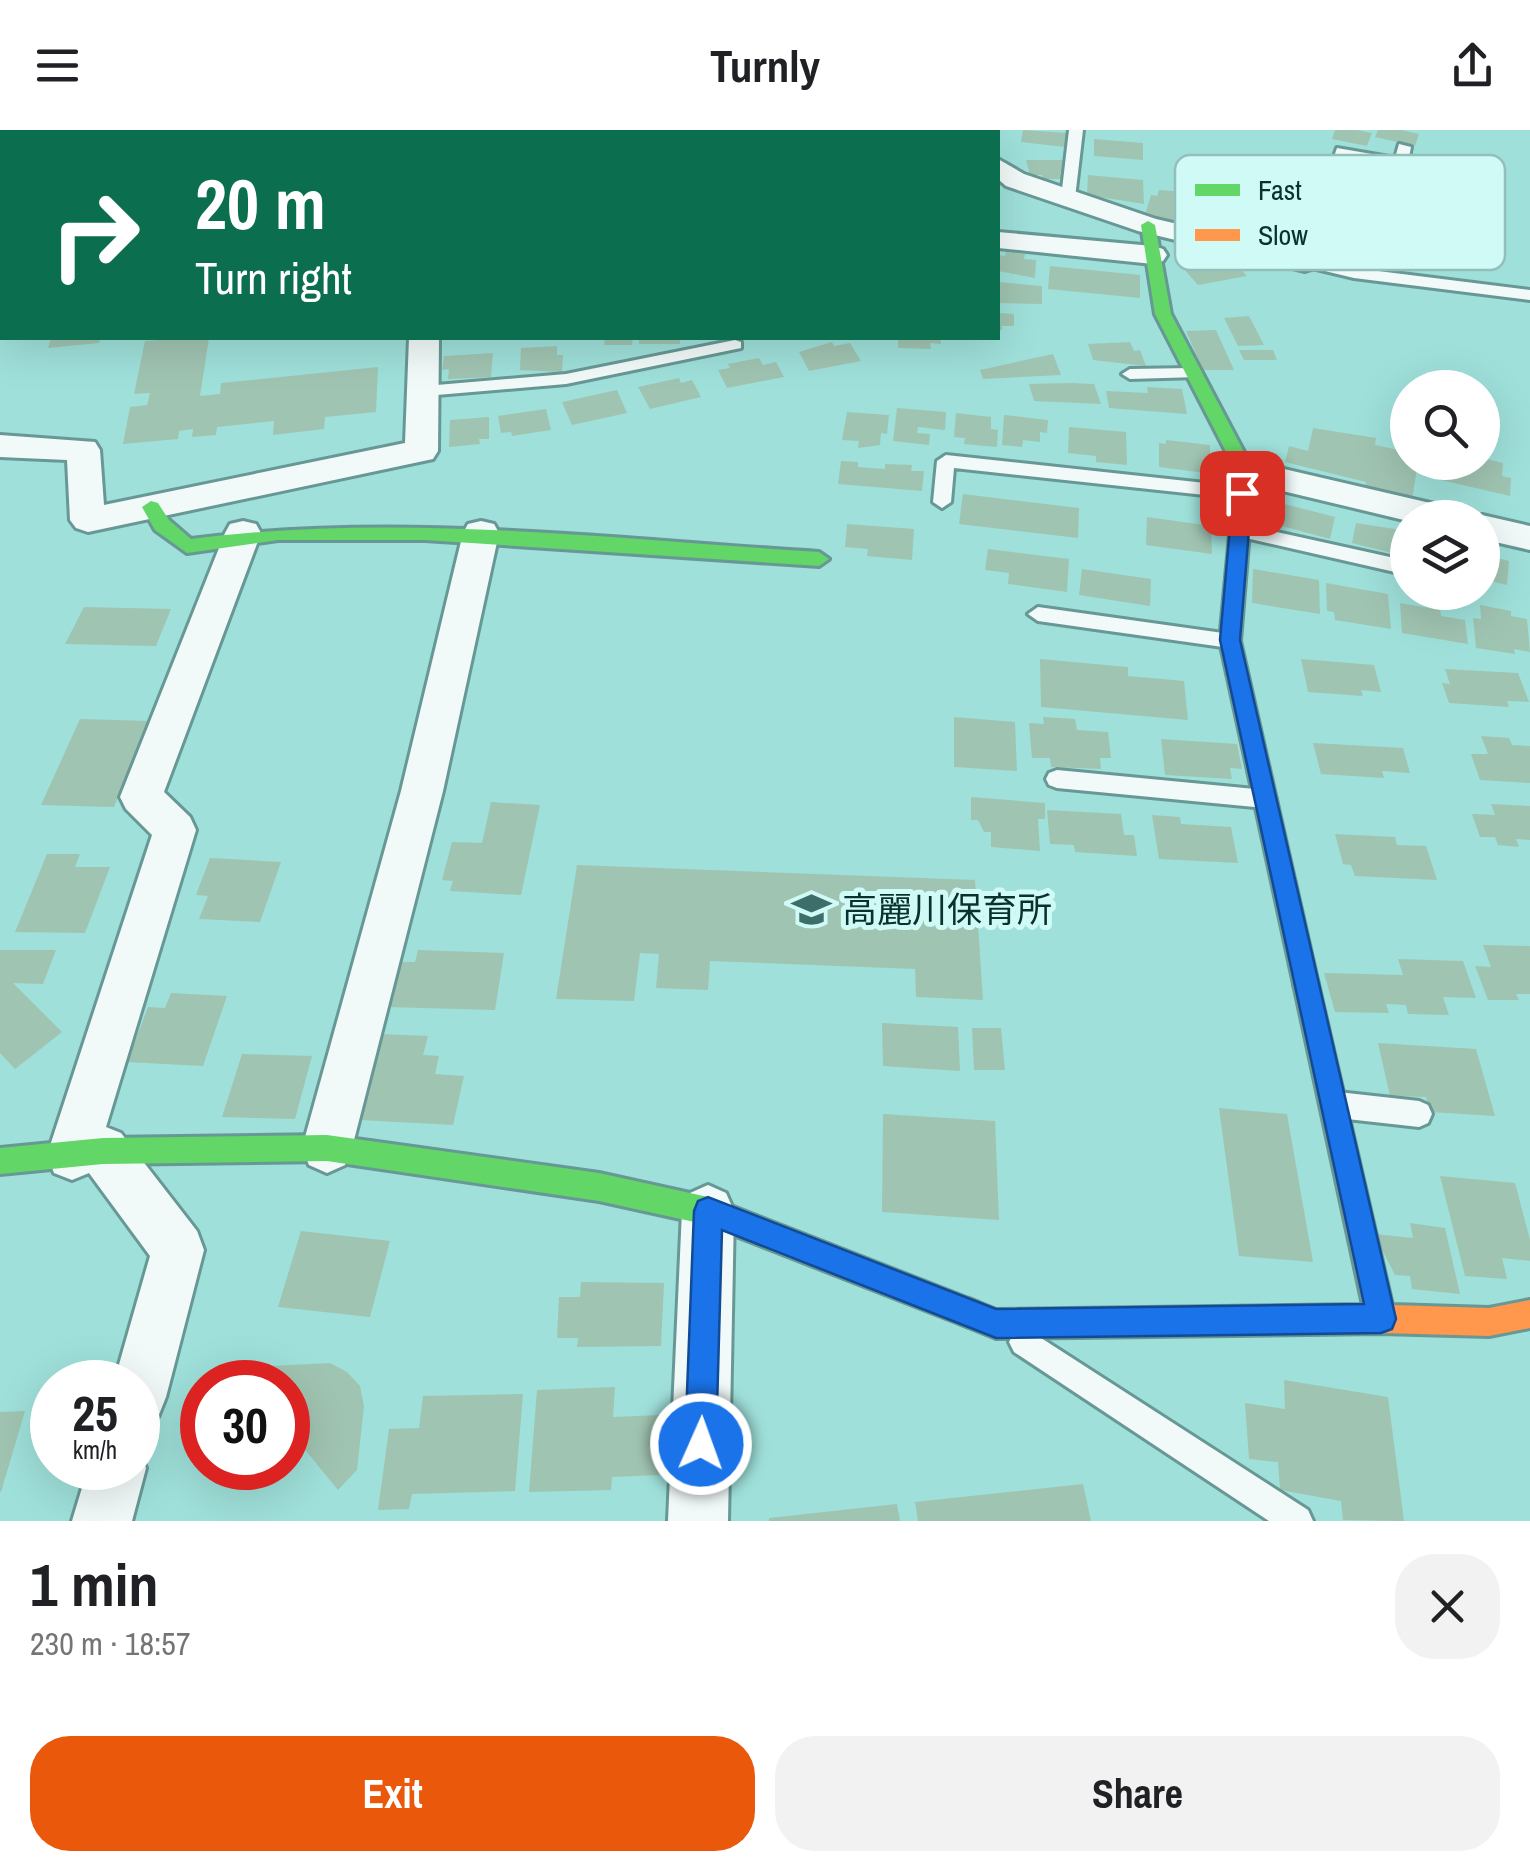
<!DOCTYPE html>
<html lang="en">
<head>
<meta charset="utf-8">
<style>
  body { margin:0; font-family:"Archivo Narrow","Noto Sans JP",sans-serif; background:#f2f2f2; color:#202124; height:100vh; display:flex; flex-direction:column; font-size:38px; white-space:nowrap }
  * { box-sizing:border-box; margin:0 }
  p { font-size:32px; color:#757577 }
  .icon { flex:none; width:55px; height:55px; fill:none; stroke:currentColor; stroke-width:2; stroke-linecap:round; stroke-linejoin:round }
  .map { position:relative; height:1391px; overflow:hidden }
  .panel { display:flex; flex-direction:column; background:#fff; flex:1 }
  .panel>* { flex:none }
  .banner { position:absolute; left:0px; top:0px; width:1000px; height:210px; box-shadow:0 10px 40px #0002; background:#0b6e4f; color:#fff; overflow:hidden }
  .buttons { position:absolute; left:1390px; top:240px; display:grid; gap:20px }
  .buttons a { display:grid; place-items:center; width:110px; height:110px; border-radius:50%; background:#fff; box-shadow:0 10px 40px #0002; font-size:50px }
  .speed { position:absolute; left:30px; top:1230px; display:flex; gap:20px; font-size:50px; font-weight:700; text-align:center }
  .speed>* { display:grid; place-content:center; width:130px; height:130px; border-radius:50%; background:#fff; box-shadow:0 10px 40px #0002; line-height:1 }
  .speed small { font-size:25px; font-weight:400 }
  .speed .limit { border:15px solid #d22; background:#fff; color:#111 }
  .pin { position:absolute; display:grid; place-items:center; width:85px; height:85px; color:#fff; margin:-42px; border-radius:20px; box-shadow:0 5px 15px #0006 }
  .me { position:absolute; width:110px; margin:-55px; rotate:2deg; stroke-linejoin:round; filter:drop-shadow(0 0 8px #0008) }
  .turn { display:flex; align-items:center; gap:35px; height:210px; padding:0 30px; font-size:45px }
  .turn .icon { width:130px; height:130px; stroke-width:2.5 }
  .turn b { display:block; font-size:70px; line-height:85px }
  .round { display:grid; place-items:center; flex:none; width:105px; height:105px; border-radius:40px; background:#f2f2f2 }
  .overview { display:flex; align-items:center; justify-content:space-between; height:170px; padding:0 30px }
  h1 { font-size:60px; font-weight:700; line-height:75px }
  .primary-button { display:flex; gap:20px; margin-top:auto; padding:20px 30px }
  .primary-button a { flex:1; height:115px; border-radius:40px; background:#ea580c; color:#fff; font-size:40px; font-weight:700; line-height:115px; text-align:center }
  .primary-button a+a { background:#f2f2f2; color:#202124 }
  header { display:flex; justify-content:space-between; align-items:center; height:130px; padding:0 30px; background:#fff; font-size:45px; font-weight:700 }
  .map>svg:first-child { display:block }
  .building { fill:#a0c4b2 }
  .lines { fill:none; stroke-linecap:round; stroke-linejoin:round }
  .lane-casing { stroke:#689895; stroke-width:6 }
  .street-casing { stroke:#689895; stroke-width:6 }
  .fast-casing { stroke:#689895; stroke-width:6 }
  .slow-casing { stroke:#689895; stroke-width:6 }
  .lane { fill:#f1faf9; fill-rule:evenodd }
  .street { fill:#f1faf9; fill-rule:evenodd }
  .fast { fill:#63d668; fill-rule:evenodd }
  .slow { fill:#ff974d; fill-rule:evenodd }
  .route { fill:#1a73e8; stroke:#114b97; stroke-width:2.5 }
  .labels { text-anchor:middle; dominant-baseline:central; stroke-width:10; stroke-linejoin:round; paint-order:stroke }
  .poi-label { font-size:35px; fill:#09312e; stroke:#d0faf6; text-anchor:start }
  .key { fill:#d0faf6; stroke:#94beba; stroke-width:2.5 }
  .key-label { font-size:28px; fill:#09312e }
</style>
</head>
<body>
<header><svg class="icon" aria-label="menu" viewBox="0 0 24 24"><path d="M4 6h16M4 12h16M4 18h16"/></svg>Turnly<svg class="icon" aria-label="share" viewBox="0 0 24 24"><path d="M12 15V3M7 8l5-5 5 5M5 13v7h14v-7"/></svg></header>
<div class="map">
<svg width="1530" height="1391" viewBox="0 0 1530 1391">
  <rect width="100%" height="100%" fill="#9fe0da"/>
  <path class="building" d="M1023,0L1067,3L1065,17L1021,12Z
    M1335,0H1357L1372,3L1367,16L1332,9Z
    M1378,0H1401L1419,4L1415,16L1375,7Z
    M1094,9L1143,13V30L1094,26Z
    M1026,30H1062L1066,42H1060L1062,49H1043L1042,45H1030Z
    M1088,45L1143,50L1144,74L1087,65Z
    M1159,60L1215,64L1209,89L1194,86L1191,97L1144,88L1151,65L1157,66Z
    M1006,122L1025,124L1024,129L1036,130L1035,148L998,141V125L1005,126Z
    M1231,128L1247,146L1198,155L1182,137Z
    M1050,136L1140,145V168L1048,159Z
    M998,152L1042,156V174L998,173Z
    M998,183L1014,184V196H1002V200H998Z
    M1249,186L1264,215L1238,216L1224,188Z
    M1216,200L1234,240H1203L1186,201Z
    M51,208H100L99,213L48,218Z
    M184,208H209L200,266L220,264L221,253L378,237L376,282L325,287L324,299L273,305L274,291L217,297L216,305L192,307L193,299L179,301L178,309L123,314L130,277L147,275L150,263L134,264L145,211Z
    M605,208H633L632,215H604Z
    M639,208H680V214H639Z
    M898,208H940L941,214L930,213L931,219L898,218Z
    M832,212L834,216L850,213L861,231L809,241L799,222Z
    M1130,212L1134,221L1140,220L1146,236L1093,230L1088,214Z
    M557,216V225H563L562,242L520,240L521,218Z
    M1239,220H1273L1277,230H1244Z
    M493,223L491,247L448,249L449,239L442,240L444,226Z
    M1053,224L1061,245L983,249L980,240Z
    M759,228L763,235L776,232L784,247L727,258L718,240L730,238L728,234Z
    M679,248L681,253L692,250L701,267L650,279L638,257Z
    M1071,253L1094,254L1101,274L1034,271L1029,254Z
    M1147,257L1182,259L1187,284L1109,278L1106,261L1148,263Z
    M617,260L627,283L572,295L562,272Z
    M897,278L946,282L945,300L918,297L917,303L930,304L929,315L893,311Z
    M546,279L551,300L512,306L511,302L501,303L498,286Z
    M847,282L889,285L887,304L881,303L880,315L858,318L859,311L842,310Z
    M956,283L991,287V299L998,300L997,317L964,314L965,308L954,307Z
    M1004,285L1048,290L1047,303L1040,302V312L1023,310L1022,317L1002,315Z
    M489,287V309H479L480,314L449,317L450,290Z
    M1069,297L1126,302L1127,335L1096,332V326L1068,323Z
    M1313,298L1376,308L1375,315L1408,322V332H1418L1412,370L1365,359L1366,352L1285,332L1289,316L1308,321Z
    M1166,310L1210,315V328L1218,329V338L1204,336L1205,343L1159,337V313L1166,314Z
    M1482,328L1503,333L1502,346L1511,348L1510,366L1424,346L1425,332H1482Z
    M841,331L858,332V337L885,339V334L912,335L911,341H924L922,361L838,354Z
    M963,364L1079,378L1078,408L959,394Z
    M1273,371L1335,387L1330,409L1267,392Z
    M1147,387L1211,396L1212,424L1146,415Z
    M1356,393L1408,401V427L1352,413Z
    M847,394L914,399L912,430L867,426L868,419L845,417Z
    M988,419L1069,429L1067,462L1008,454L1009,443L985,440Z
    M1482,424L1509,431L1507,455L1482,449Z
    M1082,439L1151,449L1150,476L1079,465Z
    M1253,439L1319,450L1320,484L1252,473Z
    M1326,453L1388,464L1391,499L1335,490L1334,482L1327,481Z
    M1400,473L1440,480L1441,486L1465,490L1468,514L1402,503Z
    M1480,475L1511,481V486L1527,489L1530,522L1514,519L1515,524L1476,518L1473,488L1481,489Z
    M84,477L171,479L156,516L65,514Z
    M1040,529L1128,537V546L1184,551L1188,590L1041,577Z
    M1301,529L1374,535L1381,562L1361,560L1363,566L1308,562Z
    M1445,539L1518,543L1529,572L1507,571L1509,577L1449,573L1442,553L1450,554Z
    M954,587L1015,592L1017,641L954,637Z
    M1043,587L1075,589L1077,600L1108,602L1111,628H1100L1101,639L1051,637L1050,628H1032L1029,593L1044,594Z
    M80,589L149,591L114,677L41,675Z
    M1481,606L1509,608L1512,615L1530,616V653L1480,650L1471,624H1488Z
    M1161,609L1237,614L1242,639L1230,638L1232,649L1165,645Z
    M1313,613L1403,618L1410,643L1382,641L1384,648L1321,644Z
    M971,667L1045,673V689H1038L1040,721L991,717V702H984L978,690H971Z
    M491,672L540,675L521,765L450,761L453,751L442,750L452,712L482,713Z
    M1491,674L1530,676V710L1516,709L1519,717L1498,715L1495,707H1480L1472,684L1495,685Z
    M1047,680L1121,684L1124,705H1134L1137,726L1075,722L1074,715L1050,714Z
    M1152,685L1180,687L1181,694L1231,697L1238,733L1159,729Z
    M1335,704L1395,707L1397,715L1426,716L1437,750L1355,746L1351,735L1343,734Z
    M47,724H80L75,737H110L85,803L15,802Z
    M210,728L281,732L260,792L199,789L208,766L196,765Z
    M577,735L975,750L983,870L916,867L915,839L710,831L708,860L656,858L659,824L640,823L634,871L556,869Z
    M1483,815L1530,816V864H1516L1519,870H1488L1475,836L1491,837Z
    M0,820H56L43,854L13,853L62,902L15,939L0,923Z
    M418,820L504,823L495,880L388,877L398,832H415Z
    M1398,829L1463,831L1476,868L1443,867L1449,885L1408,884L1406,875L1386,874L1389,883L1335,882L1324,843L1403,845Z
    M171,863L227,866L203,936L127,932L148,877L165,878Z
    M882,893L958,897L960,941L883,936Z
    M972,898H1001L1005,940H974Z
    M382,904L428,906L423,925L439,926L435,944L464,946L453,995L360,990Z
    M1378,913L1476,919L1495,986L1430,982L1426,967L1390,966Z
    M242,924L312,926L295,989L222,987Z
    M1219,978L1287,984L1313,1132L1239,1126Z
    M883,984L995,991L999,1090L882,1082Z
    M1440,1046L1515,1053L1530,1110V1131L1502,1128L1507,1149L1465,1146Z
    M1410,1093L1445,1098L1460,1164L1412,1159L1410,1146L1395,1145L1374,1104L1413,1108Z
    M301,1101L390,1111L370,1187L278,1177Z
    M581,1152L664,1153L661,1216L577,1217L578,1208H557L559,1167H580Z
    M330,1233L347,1242L360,1256L364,1276L357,1340L338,1360L288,1299V1252H253L270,1236Z
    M1284,1250L1388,1267L1404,1391L1343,1390L1341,1371L1280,1360L1278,1332L1249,1329L1245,1273L1285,1279Z
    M615,1257L613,1287L660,1285L659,1345L612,1347L611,1360L529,1362L537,1260Z
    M523,1264L515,1361L412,1364L409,1379L378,1380L389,1299L419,1298L423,1266Z
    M25,1281L1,1362H0V1282Z
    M1083,1354L1091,1391H918L915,1372Z
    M897,1374L900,1391H769V1388Z"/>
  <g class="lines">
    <defs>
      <path id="lane" d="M1069,0H1083L1075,68L1068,72L1061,68Z
        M1399,14L1411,17L1408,33L1401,37L1347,26L1313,129L1354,138L1530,160V170L1354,148L1300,135L1297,132L1337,18L1395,28Z
        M735,210L741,212V218L566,254L425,266L417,261L425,256L566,244Z
        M1192,238L1198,239V247L1130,249L1122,244L1130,239Z
        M946,325L1242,357L1251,363L1242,369L954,338L951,372L942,378L933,372L937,331Z
        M1240,394L1408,431V445L1233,405L1231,400Z
        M1038,477L1230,504L1240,511L1230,518L1038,491L1028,484Z
        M1057,640L1265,660L1273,663L1276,669L1273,675L1265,678L1057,658L1049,655L1046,649L1049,643Z
        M1338,962L1419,971L1428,975L1432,984L1428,993L1419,997L1338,988L1329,984L1325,975L1329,966Z
        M1024,1197L1308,1380L1313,1391H1269L1014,1222L1009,1212L1014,1202Z"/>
      <path id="street" d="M406,0H432V2H407Z
        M741,0H772L774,2H743Z
        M937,0H965L967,2H939Z
        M998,29L1024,44L1156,89L1315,126L1319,132L1315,138L1305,141L1138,101L1006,56L998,49Z
        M998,102L1153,116L1163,119L1167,125L1163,131L1153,134L998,118Z
        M409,208H439L438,321L433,329L88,402L76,398L70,390L67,330L0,327V305L95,312L100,320L104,375L405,313Z
        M1245,330L1443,376L1455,380L1460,388H1408V391L1233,349L1228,341L1233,333Z
        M1482,385L1530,396V420L1482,409V388H1473Z
        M243,391L256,394L261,403L164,662L190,687L196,700L106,997L121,1003L197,1101L204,1120L166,1267L158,1287L138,1295V1252H114L150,1126L89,1043L72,1050L54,1043L47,1025L152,705L126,679L120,667L225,403L230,394Z
        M481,391L494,394L499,403L443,661L352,1018L345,1035L327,1043L309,1035L302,1018L401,661L463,403L468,394Z
        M708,1055L726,1063L734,1081L728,1391H668L682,1081L690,1063Z
        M138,1317L146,1338L132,1391H72L88,1338H138Z"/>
      <path id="fast" d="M1148,91L1155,95L1171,184L1254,341L1240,511L1318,854L1315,862L1306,865L1297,862L1294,854L1220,511L1236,341L1155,184L1141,95Z
        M151,371L158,373L169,390L191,409C398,382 611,409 819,422L829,429L819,436L425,410H278L187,423L155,400L142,377Z
        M327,1005L599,1043L708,1067L979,1173L983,1183L979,1193L969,1197L708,1095L599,1071L327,1031L103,1034L0,1044V1018L103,1008Z"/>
      <path id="slow" d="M1306,843L1315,846L1318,854L1392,1175L1489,1178L1530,1170V1198L1489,1206L1381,1203L996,1208L959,1193L955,1183L959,1173L969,1169L996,1180L1363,1175L1294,854L1297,846Z"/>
    </defs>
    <use href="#lane" class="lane-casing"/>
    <use href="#street" class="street-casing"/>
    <use href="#fast" class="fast-casing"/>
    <use href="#slow" class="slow-casing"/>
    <use href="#lane" class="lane"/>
    <use href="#street" class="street"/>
    <use href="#fast" class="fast"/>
    <use href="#slow" class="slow"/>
  </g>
  <path class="route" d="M1242,357L1252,363L1240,510L1396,1189L1392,1199L1381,1203L996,1208L722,1100L716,1314L712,1324L701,1329L690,1324L685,1314L694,1081L698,1071L708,1067L996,1179L1364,1174L1220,510L1233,363Z"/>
  <defs>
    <symbol id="school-bare" viewBox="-9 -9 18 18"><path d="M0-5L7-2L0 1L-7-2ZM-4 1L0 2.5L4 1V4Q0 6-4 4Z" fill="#3e6e6a" stroke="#d0faf6" stroke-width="2.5" paint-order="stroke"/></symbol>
  </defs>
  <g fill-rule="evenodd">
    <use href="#school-bare" x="784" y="752" width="55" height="55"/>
  </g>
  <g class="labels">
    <g class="poi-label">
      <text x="842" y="779">高麗川保育所</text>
    </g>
  </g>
  <rect x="1175" y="25" width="330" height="115" rx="15" class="key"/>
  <rect x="1195" y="54" width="45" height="12" fill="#63d668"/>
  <rect x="1195" y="99" width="45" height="12" fill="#ff974d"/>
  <g class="key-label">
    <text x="1258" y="70">Fast</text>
    <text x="1258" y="115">Slow</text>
  </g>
</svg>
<div class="buttons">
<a><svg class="icon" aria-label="search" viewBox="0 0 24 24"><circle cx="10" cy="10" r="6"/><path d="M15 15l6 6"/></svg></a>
<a><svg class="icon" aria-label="layers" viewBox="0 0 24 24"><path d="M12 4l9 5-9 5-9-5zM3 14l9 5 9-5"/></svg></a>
</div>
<div class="speed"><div>25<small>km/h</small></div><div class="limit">30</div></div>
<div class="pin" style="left:1242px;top:363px;background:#d93025"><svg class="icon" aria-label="arrive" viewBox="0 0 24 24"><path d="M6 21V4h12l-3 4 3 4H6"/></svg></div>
<svg class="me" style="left:701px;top:1314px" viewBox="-20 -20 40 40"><circle r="17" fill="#1a73e8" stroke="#fff" stroke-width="3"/><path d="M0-11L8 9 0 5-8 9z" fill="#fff"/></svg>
<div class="banner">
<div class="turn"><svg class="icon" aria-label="right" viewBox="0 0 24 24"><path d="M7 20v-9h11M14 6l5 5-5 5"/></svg><div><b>20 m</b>Turn right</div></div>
</div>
</div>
<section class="panel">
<div class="overview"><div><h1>1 min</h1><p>230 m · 18:57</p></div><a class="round"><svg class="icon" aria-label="close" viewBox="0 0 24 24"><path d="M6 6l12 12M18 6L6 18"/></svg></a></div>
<div class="primary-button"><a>Exit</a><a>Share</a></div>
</section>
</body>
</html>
